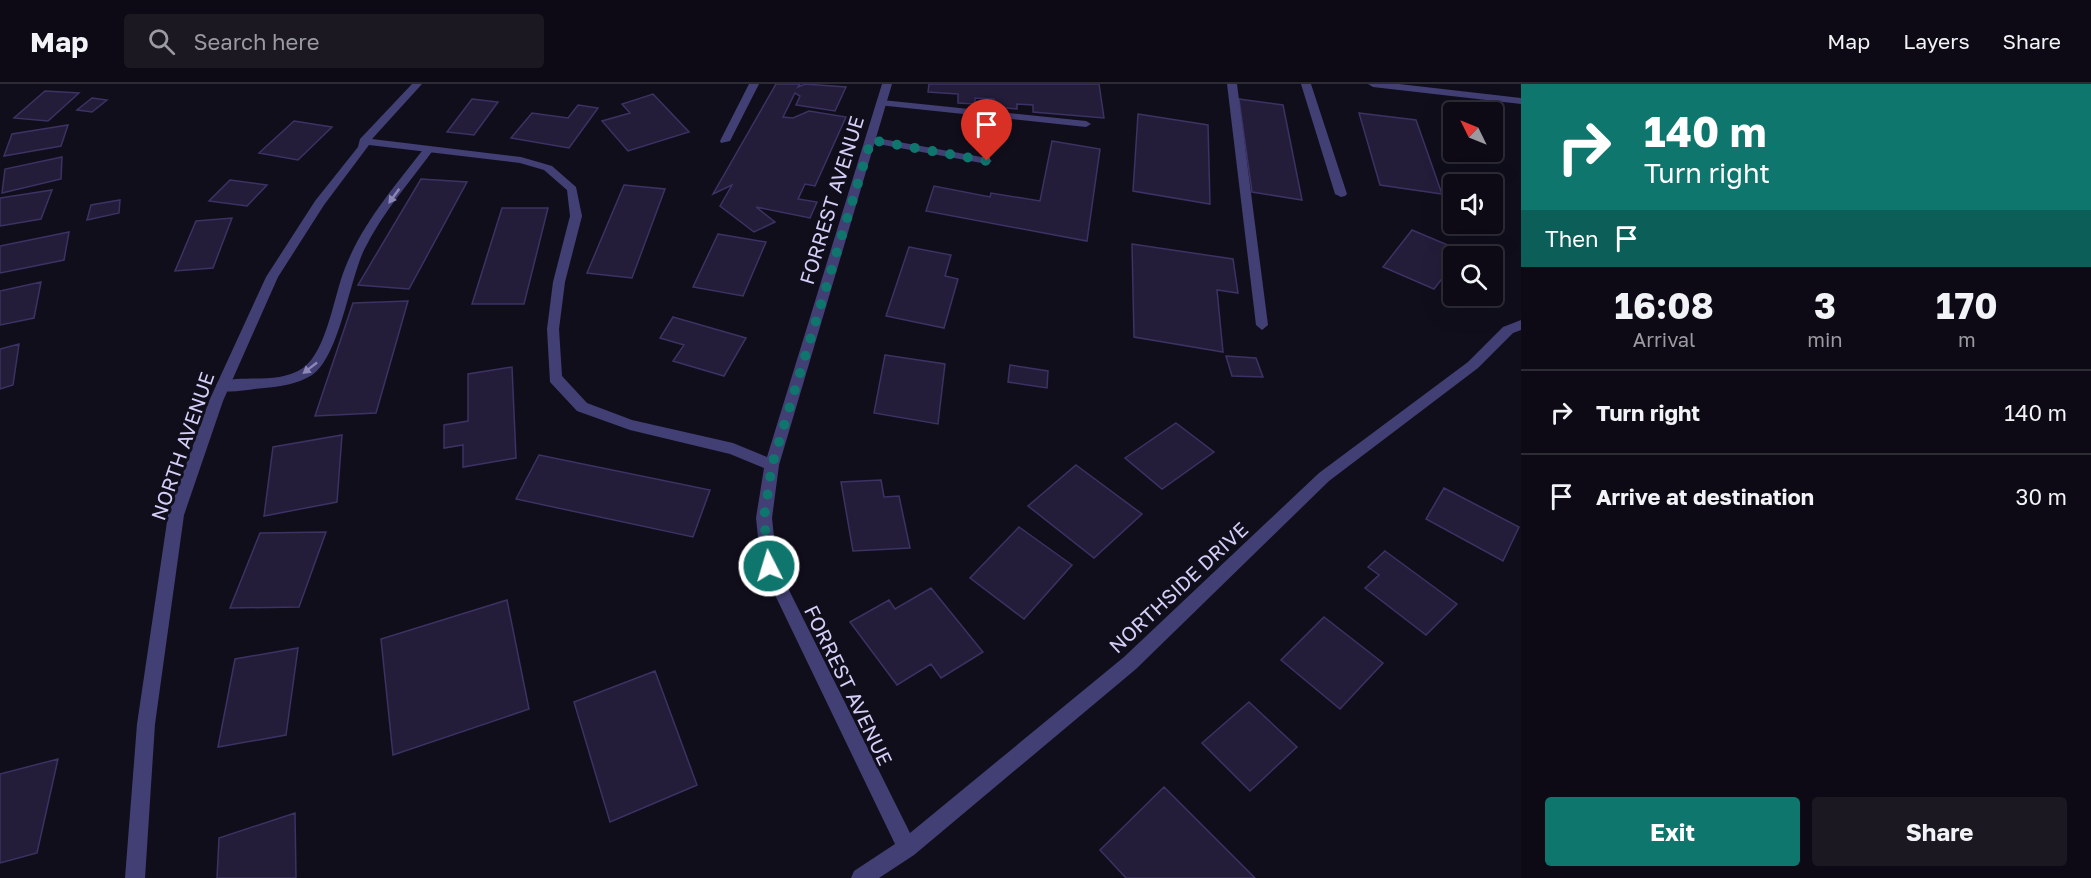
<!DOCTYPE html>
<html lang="en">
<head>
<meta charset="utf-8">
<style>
  body { margin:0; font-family:"Golos Text",sans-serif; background:#1b1822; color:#f1f3f6; height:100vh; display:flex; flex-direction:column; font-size:22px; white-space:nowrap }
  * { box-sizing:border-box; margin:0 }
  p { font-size:20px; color:#9a9aa0 }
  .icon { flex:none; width:33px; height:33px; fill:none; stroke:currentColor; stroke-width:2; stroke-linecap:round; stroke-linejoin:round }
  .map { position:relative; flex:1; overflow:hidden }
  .details { display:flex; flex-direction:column; background:#0d0a15; width:570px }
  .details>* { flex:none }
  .top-card { background:#0f766e; color:#fff; overflow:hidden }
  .needle { width:39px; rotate:313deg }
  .tools { position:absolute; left:1443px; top:18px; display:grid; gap:12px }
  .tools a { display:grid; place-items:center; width:60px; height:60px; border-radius:6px; background:#0d0a15; box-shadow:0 6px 24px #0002,0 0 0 2px #2d2b34; font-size:30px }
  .pin { position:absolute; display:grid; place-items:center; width:51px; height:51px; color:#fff; margin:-62px -26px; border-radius:50% 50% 50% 0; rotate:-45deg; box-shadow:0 0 6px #0007 }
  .pin .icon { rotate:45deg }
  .me { position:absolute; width:66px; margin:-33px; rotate:355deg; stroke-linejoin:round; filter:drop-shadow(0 0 4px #0008) }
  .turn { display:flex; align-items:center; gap:21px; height:126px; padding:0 24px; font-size:27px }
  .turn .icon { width:78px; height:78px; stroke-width:2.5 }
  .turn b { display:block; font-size:42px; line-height:51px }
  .then { display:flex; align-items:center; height:57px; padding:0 24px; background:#0003; gap:12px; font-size:22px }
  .eta { display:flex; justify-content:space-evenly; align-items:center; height:102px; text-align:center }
  .eta b { font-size:36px; font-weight:700; line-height:42px }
  .button { display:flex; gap:12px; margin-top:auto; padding:12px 24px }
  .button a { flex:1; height:69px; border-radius:6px; background:#0f766e; color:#fff; font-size:24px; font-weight:700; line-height:69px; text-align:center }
  .button a+a { background:#1b1822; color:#f1f3f6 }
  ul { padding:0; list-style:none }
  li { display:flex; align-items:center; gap:18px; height:84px; padding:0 24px; border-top:2px solid #2d2b34 }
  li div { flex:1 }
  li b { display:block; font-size:22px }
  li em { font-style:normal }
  header { display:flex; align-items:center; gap:36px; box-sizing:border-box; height:84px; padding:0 30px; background:#0d0a15; border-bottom:2px solid #2d2b34 }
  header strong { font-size:28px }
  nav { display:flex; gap:33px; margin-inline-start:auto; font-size:21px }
  .search { width:420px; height:54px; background:#1b1822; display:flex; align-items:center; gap:15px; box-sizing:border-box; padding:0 21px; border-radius:6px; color:#9a9aa0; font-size:22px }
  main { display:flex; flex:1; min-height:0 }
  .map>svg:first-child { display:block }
  .building { fill:#231d3a; stroke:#3c3263; stroke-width:1.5 }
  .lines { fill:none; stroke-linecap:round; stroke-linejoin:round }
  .lane { fill:#423f75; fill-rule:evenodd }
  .street { fill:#423f75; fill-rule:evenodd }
  .oneway { fill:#8c87b6 }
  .route { stroke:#0f766e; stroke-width:10; stroke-dasharray:0 18 }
  .labels { text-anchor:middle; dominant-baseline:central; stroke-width:6; stroke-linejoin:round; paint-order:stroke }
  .street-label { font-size:20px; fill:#d5cff8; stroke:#110e1c }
</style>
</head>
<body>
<header>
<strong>Map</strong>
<div class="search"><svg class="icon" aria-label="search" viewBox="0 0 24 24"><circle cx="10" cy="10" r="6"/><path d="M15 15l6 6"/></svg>Search here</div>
<nav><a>Map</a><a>Layers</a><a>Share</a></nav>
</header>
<main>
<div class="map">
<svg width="1521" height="794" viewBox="0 0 1521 794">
  <rect width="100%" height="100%" fill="#110e1c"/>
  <path class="building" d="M776,0H800L798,3L805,0L846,3L835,27L796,21L800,12L795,9L783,33L793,34L809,27L846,33L815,102L805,100L798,115L817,118L810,134L756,123L775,138L754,148L720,122L732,101L713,110Z
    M929,0H1099L1104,34L1033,28V21L1017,20V25L994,23V15L975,14V20L958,19V10L928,8Z
    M45,7L79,9L48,37L14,34Z
    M653,10L689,48L628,67L602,37L630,29L622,20Z
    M92,14L107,16L92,28L77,26Z
    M472,15L498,18L474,51L447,48Z
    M1239,15L1283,21L1302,116L1252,108Z
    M578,21L598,24L569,64L511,54L532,29L568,34Z
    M1359,29L1416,36L1442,110L1380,101Z
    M1138,30L1208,41L1210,120L1133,107Z
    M294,37L332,43L298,76L259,69Z
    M68,41L61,62L4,72L12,50Z
    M1052,57L1100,65L1087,157L926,127L934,102L990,113L991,109L1040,117Z
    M62,73L61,95L2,109L5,85Z
    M421,95L467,98L409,205L358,201Z
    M230,96L267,101L247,122L209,117Z
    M624,101L665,105L632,194L587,189Z
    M52,106L41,135L0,142V114Z
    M120,116L119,129L87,136L91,121Z
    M502,124H548L524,220H472Z
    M232,134L213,184L175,187L196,137Z
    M1412,146L1462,167L1458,172H1454V179L1434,205L1383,183Z
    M69,148L64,176L0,189V162Z
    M718,150L766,158L743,212L693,203Z
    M1132,160L1233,175L1238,209L1217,206L1223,268L1134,253Z
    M909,163L951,171L945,192L958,195L944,244L886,232Z
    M41,198L34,234L0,241V207Z
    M408,217L376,329L315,332L353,219Z
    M673,233L746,254L724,292L673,277L684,261L660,254Z
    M19,260L13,301L0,305V265Z
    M885,271L945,280L938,340L874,329Z
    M1226,272L1256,274L1263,293L1232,292Z
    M1010,281L1048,287L1047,304L1008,298Z
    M512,283L516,374L463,383V361L444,364V341L468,337V290Z
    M1176,339L1214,368L1162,405L1125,374Z
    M342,351L337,418L264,432L273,363Z
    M539,371L710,406L693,453L516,415Z
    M1076,381L1142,430L1094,474L1028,422Z
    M881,396L884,413L899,412L910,464L853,467L841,398Z
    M1444,404L1519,443L1503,477L1426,435Z
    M1019,443L1072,481L1024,535L970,494Z
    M326,448L299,523L230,524L260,449Z
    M1385,467L1457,520L1426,551L1365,504L1379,491L1368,483Z
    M931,504L983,568L941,594L931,580L897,601L850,538L889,516L895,525Z
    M507,516L529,625L393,671L381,555Z
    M1324,533L1383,579L1340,625L1281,576Z
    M298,564L286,651L218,663L235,575Z
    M655,587L697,701L610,738L574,618Z
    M1249,618L1297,663L1250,707L1202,659Z
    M58,675L37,769L0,779V690Z
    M1164,703L1255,794H1126L1100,766Z
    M295,729L296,794H217L219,754Z"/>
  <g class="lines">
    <path class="lane" d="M749,0H759L730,57L721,59L720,57Z
      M1227,0H1237L1268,241L1262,246L1256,241Z
      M1301,0H1311L1347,110L1345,112L1341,113L1335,110Z
      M882,16L1086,37L1091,40L1086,43L878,21V17Z
      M871,53L987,74L992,77L987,80L867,58L866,56Z
      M429,62L434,65C410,98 382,129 364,166C349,198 339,273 312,291C298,300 279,303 264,304C250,305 231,310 218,306L216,302L218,298C245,290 278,301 303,284C327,267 334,211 345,184C363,138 396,101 425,63Z"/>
    <path class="street" d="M412,0H422L372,55L521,73L552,82L576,103L582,132L565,198L559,245L562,292L587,319L632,336L733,359L767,373L882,0H892L779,381L772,434L777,482L910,749L1124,573L1319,389L1468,278L1503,243L1521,236V246L1513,249L1478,284L1329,397L1136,585L914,771L879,794H851L854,787L895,760L761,482L756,434L764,384L730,370L630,346L577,327L550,298L547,245L553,198L570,132L567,106L544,86L520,79L369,61L324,121L278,193L223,317L184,431L155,640L145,794H125L137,640L168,431L209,317L266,193L315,117L358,63L360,55Z
      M1368,0H1399L1521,14V20L1373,3Z"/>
  </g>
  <defs><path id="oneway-solid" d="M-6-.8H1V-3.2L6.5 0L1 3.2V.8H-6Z" transform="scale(1.5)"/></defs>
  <g class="oneway">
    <use href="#oneway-solid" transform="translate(394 112) rotate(126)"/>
    <use href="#oneway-solid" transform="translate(310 284) rotate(142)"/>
  </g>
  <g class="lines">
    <path class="route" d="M769,482L764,434L772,381L871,56L987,77"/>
  </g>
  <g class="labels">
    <g class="street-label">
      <text transform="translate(831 116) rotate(-73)">FORREST AVENUE</text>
      <text transform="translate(182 362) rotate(-71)">NORTH AVENUE</text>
      <text transform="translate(1178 503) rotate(-43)">NORTHSIDE DRIVE</text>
      <text transform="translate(849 601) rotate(64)">FORREST AVENUE</text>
    </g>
  </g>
</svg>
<div class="tools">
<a><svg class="needle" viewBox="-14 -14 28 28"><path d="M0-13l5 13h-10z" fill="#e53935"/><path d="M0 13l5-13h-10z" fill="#9a9aa0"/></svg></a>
<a><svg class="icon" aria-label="sound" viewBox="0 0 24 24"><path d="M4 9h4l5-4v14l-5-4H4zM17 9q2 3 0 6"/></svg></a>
<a><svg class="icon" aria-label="search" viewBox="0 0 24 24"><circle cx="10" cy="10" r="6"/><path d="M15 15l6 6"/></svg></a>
</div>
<div class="pin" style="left:987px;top:77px;background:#d93025"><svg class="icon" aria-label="arrive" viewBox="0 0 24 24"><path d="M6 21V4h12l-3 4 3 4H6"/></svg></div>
<svg class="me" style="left:769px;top:482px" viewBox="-20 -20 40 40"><circle r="17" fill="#0f766e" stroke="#fff" stroke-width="3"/><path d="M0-11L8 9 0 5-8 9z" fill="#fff"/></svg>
</div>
<section class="details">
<div class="top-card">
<div class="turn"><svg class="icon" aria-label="right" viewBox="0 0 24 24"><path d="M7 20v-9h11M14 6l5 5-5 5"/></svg><div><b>140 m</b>Turn right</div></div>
<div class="then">Then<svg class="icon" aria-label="arrive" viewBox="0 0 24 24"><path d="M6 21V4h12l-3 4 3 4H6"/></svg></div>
</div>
<div class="eta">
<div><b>16:08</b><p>Arrival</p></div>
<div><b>3</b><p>min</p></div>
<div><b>170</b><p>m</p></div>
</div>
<ul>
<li><svg class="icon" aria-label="right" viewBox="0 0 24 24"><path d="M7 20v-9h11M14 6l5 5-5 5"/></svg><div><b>Turn right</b></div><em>140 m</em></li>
<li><svg class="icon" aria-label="arrive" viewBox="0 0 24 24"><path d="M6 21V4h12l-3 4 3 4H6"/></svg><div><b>Arrive at destination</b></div><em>30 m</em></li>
</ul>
<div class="button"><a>Exit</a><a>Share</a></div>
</section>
</main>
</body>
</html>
